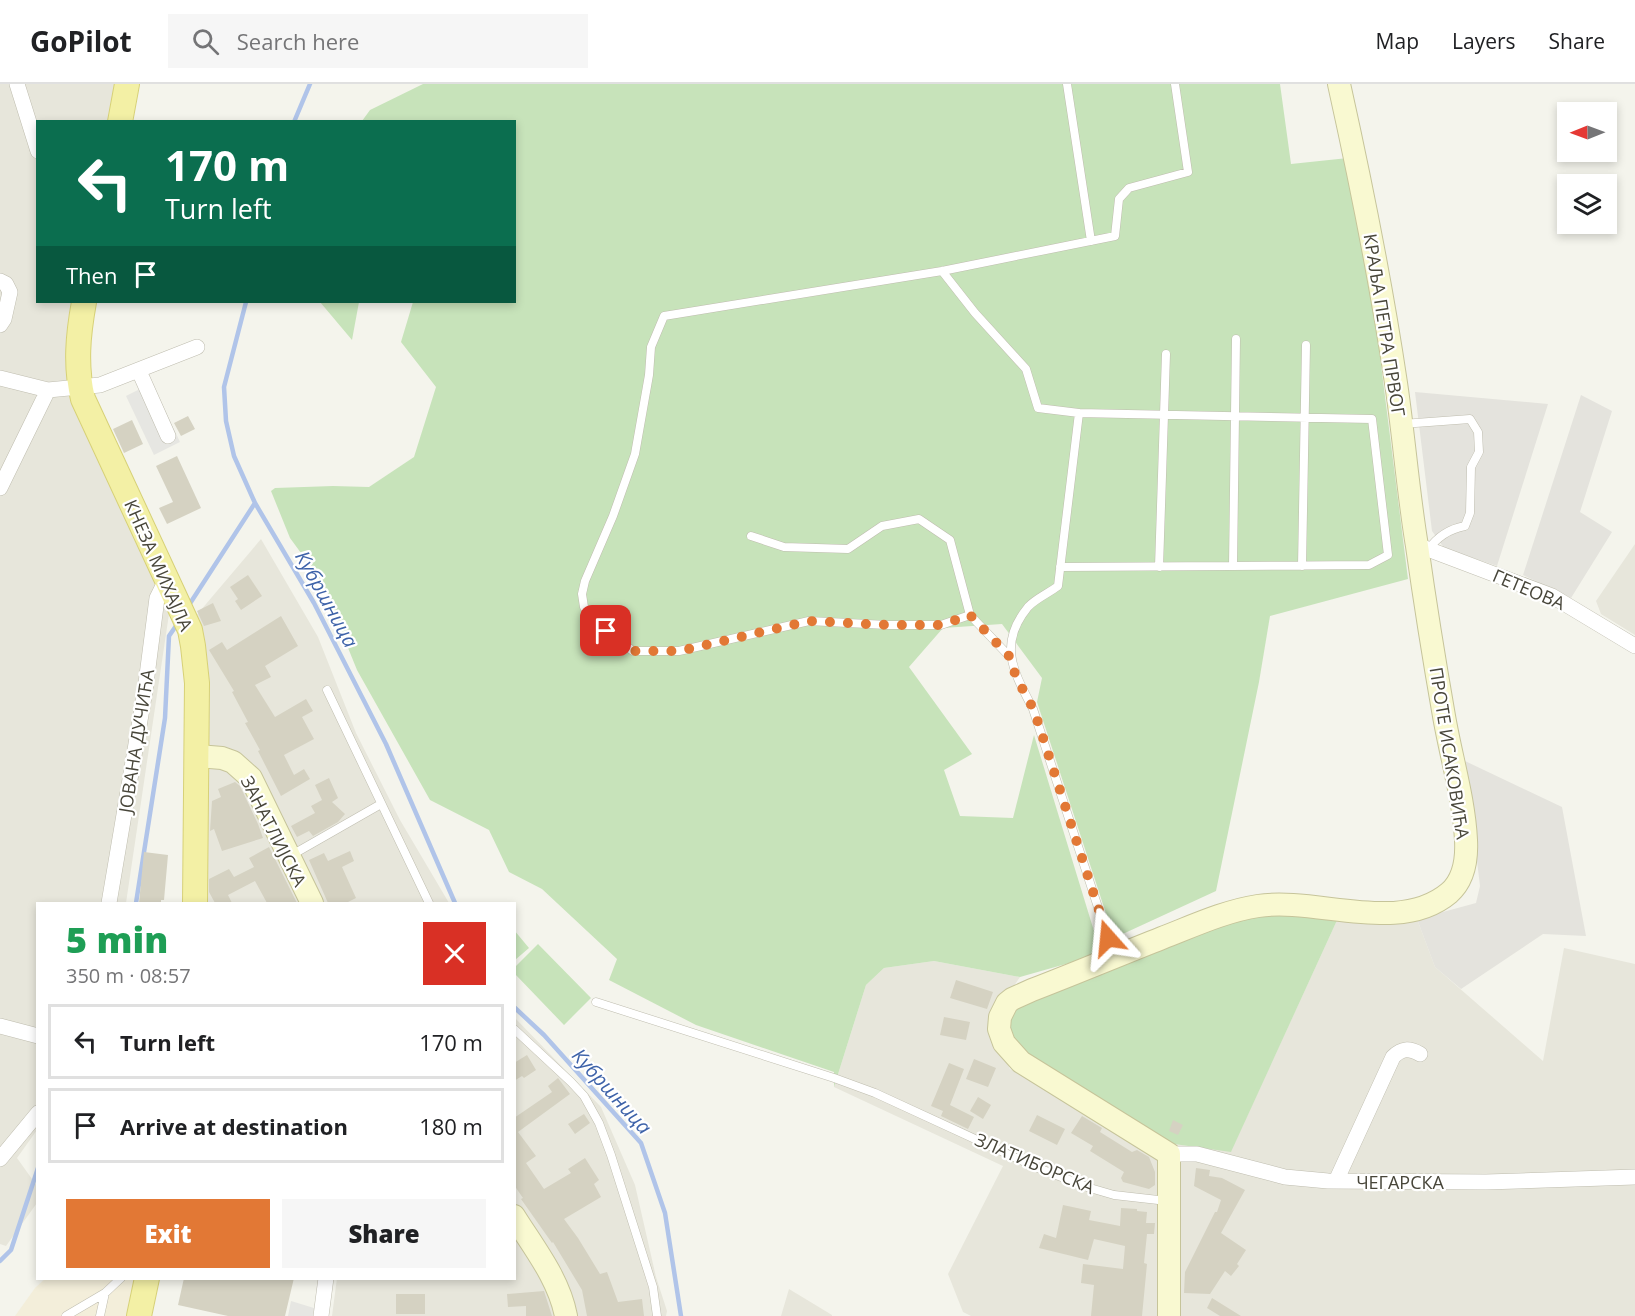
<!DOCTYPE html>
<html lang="en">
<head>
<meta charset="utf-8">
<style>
  body { margin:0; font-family:"Open Sans",sans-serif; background:#f6f6f6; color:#202124; height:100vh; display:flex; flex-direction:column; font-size:22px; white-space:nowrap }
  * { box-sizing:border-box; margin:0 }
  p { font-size:20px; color:#757577 }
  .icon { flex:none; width:33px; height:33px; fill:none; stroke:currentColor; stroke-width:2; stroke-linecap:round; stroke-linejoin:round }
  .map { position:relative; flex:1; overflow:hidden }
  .panel { position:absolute; left:36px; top:818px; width:480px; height:378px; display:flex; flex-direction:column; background:#fff; border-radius:0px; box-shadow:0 3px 9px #0003 }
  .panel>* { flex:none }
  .guide { position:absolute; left:36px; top:36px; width:480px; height:183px; border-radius:0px; box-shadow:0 3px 9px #0003; background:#0b6e4f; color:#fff; overflow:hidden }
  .needle { width:39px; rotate:269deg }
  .controls { position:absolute; left:1557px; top:18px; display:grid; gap:12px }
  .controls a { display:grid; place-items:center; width:60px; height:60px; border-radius:0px; background:#fff; box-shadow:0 3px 9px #0003; font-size:30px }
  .pin { position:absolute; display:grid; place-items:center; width:51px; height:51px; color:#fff; margin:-26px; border-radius:12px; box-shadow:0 3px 9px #0006 }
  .me { position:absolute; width:66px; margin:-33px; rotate:342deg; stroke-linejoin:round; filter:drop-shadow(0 0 4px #0008) }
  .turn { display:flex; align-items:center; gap:21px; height:126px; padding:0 30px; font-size:27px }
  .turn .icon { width:78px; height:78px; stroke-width:2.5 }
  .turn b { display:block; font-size:42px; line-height:51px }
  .then { display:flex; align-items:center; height:57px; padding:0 30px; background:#0003; gap:12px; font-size:22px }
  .round { display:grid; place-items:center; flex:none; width:63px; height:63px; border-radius:0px; background:#f6f6f6 }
  .headline { display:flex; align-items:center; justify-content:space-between; height:102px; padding:0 30px }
  h1 { font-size:36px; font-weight:800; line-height:45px; color:#1e9e55 }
  .primary-button { display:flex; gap:12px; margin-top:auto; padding:12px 30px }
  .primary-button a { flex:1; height:69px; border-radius:0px; background:#e27835; color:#fff; font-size:24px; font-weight:800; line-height:69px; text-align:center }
  .primary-button a+a { background:#f6f6f6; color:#202124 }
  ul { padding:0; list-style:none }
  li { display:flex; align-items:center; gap:18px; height:75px; margin:0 12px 9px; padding:0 18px; border:3px solid #e0e0e0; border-radius:0px }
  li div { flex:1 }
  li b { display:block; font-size:22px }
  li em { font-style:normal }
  header { display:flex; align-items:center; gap:36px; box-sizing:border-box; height:84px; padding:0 30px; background:#fff; border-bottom:2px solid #e0e0e0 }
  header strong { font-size:28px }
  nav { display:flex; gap:33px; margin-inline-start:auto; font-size:21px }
  .search { width:420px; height:54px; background:#f6f6f6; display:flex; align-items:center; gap:15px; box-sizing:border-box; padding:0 21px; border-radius:0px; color:#757577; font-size:22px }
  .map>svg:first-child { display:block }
  .residential { fill:#e7e6db }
  .commercial { fill:#f3eeda }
  .industrial { fill:#e4e3dd }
  .green { fill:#c7e3ba }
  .parking { fill:#e6e6e2 }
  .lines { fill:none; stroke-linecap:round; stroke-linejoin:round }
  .stream { stroke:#b0c4e9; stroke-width:4.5 }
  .building { fill:#d5d2c2 }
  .lane-casing { stroke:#bfbdaf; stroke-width:9 }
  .street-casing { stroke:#bfbdaf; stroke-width:16 }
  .secondary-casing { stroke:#c6c49a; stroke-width:24 }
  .primary-casing { stroke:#d7d177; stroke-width:26 }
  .lane { stroke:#fff; stroke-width:8 }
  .street { stroke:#fff; stroke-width:15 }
  .secondary { stroke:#f9f9d1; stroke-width:22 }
  .primary { stroke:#f3f0a5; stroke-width:24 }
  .route { stroke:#e27835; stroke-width:10; stroke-dasharray:0 18 }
  .labels { text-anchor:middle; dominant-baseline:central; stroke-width:4.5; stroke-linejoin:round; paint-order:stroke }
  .street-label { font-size:18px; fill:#48463a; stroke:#fff }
  .water-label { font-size:20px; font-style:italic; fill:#3e63a9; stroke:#fff }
</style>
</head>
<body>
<header>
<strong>GoPilot</strong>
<div class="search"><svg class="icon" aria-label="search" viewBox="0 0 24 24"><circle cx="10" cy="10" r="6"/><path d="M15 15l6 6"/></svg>Search here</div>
<nav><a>Map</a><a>Layers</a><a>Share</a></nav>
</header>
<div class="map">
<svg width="1635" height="1232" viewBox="0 0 1635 1232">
  <rect width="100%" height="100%" fill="#f4f4ec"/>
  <path class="residential" d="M0,0H120L113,37L38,38V218H79L69,269L169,530L126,819H38L37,1046L17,1074L37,1102V1119L6,1162L0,1160Z
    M261,455L318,553L356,649L400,736L449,819H205L195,533Z
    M1635,460V551L1601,530L1596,517Z
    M1339,832L1417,835L1435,883L1543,977L1564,864L1635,880V1232H1173L1174,1060L1231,1067Z
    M934,877L1020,893L988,939L1010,985L1102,1034L1158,1072L1159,1232H971L963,1228L948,1190L1003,1082L834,1003L866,901L884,884Z
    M515,934L601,1023L635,1101L656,1193L667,1227L666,1232H332L337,1194H514Z
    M789,1205L832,1231V1232H781Z"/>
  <path class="commercial" d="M46,1194H134L126,1232H15L35,1204Z"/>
  <path class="industrial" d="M1415,308L1548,320L1497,482L1444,464L1432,447Z
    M1581,311L1612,327L1580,428L1612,448L1571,514L1523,491Z
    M1465,677L1562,723L1586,852L1543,850L1461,905L1435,883L1417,835L1476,819L1480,802Z"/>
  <path class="green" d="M423,0H1280L1291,80L1348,74L1375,233L1408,495L1270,532L1259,598L1216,807L1114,854L1037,618L1042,594L1002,540L943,544L909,583L972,670L944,686L960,732L1013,734L1034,651L1101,870L1020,893L934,877L884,884L866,901L834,1003V988L696,941L609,896L617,875L542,805L509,788L489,746L430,716L357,586L320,495L290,454L271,407L275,404L333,402L369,403L414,373L436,303L401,258L413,218H514V38L362,37L370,26Z
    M320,218H359L352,256Z
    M1278,829L1339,832L1231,1068L1174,1060L1161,1055L1011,960L1008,943L1009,927L1220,837Z
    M514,846L529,864L515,876H514Z
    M538,860L591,914L564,941L515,890V883Z"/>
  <path class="parking" d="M152,299L180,358L154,371L126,312Z
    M291,1217L314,1224L313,1232H288Z"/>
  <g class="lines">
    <path class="stream" d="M294,38L310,0
      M246,218L224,303L226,337L234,372L255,419L314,519L386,660L455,819
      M189,521L255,419
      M136,819L165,634L169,552L178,539
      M514,923L544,951L641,1059L665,1129L681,1232
      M0,1177L11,1166L38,1084"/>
  </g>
  <path class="building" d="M188,332L195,345L181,352L174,339Z
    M132,336L143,360L124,369L113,345Z
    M177,372L201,424L167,440L159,424L173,418L156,382Z
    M248,491L262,512L241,526L235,517L238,515L230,503Z
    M213,519L221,537L204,542L197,527Z
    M281,532L298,562L265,582L271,593L255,601L275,633L306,615L313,627L302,633L314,655L284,671L294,691L304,685L310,695L281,712L258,667L260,666L245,639L248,638L232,608L234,607L209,566L222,558L227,566Z
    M329,694L338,714L332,718L345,730L338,738L313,752L309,747L297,753L291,742L315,729L311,722L322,716L315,701Z
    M235,698L240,702L258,740L263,754L222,767L214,745L210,747L212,717L221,713L218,705Z
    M269,763L297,819H267L255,797L228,811L232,819H215L209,808V795L229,785L234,793L254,783L249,774Z
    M350,767L354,777L342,783L356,814L346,819H328L309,776L324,769L328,777Z
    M144,768L168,771L164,816H161V819H139Z
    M956,896L993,908L987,925L950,914Z
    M944,933L970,938L966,956L940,951Z
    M527,971L536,986L524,994L522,992L514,997V979Z
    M974,975L996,984L988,1003L966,995Z
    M949,979L964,985L950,1021L974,1033L968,1045L941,1032L943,1027L931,1022Z
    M558,994L570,1010L518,1048L536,1072L526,1079L544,1105L571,1089L568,1085L585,1074L599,1096L594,1100L601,1113L564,1135L578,1154L600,1190L607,1188L618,1218L642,1215L644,1232H587L582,1206L553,1158L552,1159L521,1115L523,1114L514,1101V1034L552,1008L548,1002Z
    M978,1013L991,1021L983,1035L970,1027Z
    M584,1030L590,1039L575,1050L568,1040Z
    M1037,1031L1065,1045L1057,1061L1029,1047Z
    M1082,1032L1102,1044L1100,1048L1132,1068L1137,1066L1149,1073L1155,1088V1101L1149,1105L1123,1098L1121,1094L1124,1088L1090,1067L1093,1062L1071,1049Z
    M1173,1036L1183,1041L1178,1051L1169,1047Z
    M1196,1084L1210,1086L1209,1092L1222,1094L1245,1106L1221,1149L1246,1166L1237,1180L1239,1182L1231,1192L1225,1187L1210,1210L1184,1209L1185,1188L1215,1128H1217L1221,1116L1194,1102Z
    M1063,1121L1091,1127L1089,1136L1120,1142L1121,1124L1137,1125V1127L1147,1128L1146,1139H1155L1154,1150H1147L1144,1179L1147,1180L1142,1232H1091L1094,1201L1081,1199L1083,1180L1123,1185L1125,1162L1094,1155L1088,1176L1039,1164L1044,1150L1056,1154Z
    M184,1194H294L285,1232H228L178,1221Z
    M544,1207L552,1232H526V1222L508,1223L507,1210Z
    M396,1210H425V1230H396Z
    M1212,1214L1241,1232H1220L1207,1224Z"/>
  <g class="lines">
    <defs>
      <path id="lane" d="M1067,0L1091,157
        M942,187L975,229L1026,285L1038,324L1079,329L1372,335L1388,471L1369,481L1060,483
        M1079,329L1058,502C1049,509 1035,515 1028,523C997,561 1014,588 1033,625L1114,872
        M1402,340L1470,335L1478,348L1479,368L1471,383L1470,429L1465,442C1449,445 1437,453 1428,466
        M751,452L784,463L848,465L882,442L919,435L950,456L970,531
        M1233,482L1236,255
        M1302,482L1306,261
        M1159,483L1166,270
        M1010,573L970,531L941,541H887L809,537L679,567H633L593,538L584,523L582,510L585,497L613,432L635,370L649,291L651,263L664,232L942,187L1115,152L1119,115L1129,104L1188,88L1175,0
        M327,606L429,819
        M290,772L381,720
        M596,918L834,994L875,1009L1038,1084L1090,1104L1114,1111L1167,1117
        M514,945L571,998L584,1012L599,1039L611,1071L653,1203L657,1232
        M66,1232L105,1209
        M100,1232L105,1209L121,1194"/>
      <path id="street" d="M17,0L38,67
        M0,197L6,200L10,208L4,235L0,241
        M139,287L168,352
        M0,294L48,306L100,301L197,263
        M0,404L48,306
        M1417,461L1552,512L1635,562
        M109,819L145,607L157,514L166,496
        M0,942L38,952
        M1169,1070H1197L1285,1093L1328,1097L1486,1098L1635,1093
        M0,1075L38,1029
        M1336,1097L1393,973C1402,964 1409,964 1420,970
        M321,1232L326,1194"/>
      <path id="secondary" d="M198,672L222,674L233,678L251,694L312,819
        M514,1132C534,1164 559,1195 566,1232
        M1169,1232V1070L1021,978L1004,959L999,945L1000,933L1007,919L1012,915L1032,906C1076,889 1119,871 1162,854C1193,842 1225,827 1258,822C1318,813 1399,851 1449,809C1464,796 1467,775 1466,756C1464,715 1451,673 1444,632C1434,575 1425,519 1417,462C1408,408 1404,353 1396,299C1381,198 1361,99 1339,0"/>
      <path id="primary" d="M120,38L127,0
        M84,218C78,251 75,282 83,315L174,511L190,546L193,562L197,599L195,819
        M139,1232L147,1194"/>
    </defs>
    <use href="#lane" class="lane-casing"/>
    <use href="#street" class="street-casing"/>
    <use href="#secondary" class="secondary-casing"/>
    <use href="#primary" class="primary-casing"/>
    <use href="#lane" class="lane"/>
    <use href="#street" class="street"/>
    <use href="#secondary" class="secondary"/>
    <use href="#primary" class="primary"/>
  </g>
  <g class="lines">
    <path class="route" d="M606,547L633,567H680L809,537L887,541H941L970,531L1010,573L1016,593L1034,626L1108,854"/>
  </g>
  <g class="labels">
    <g class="street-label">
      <text transform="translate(1385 241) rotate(81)">КРАЉА ПЕТРА ПРВОГ</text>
      <text transform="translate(159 481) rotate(66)">КНЕЗА МИХАЈЛА</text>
      <text transform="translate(1529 505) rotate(23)">ГЕТЕОВА</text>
      <text transform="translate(136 657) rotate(-81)">ЈОВАНА ДУЧИЋА</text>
      <text transform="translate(1450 669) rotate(81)">ПРОТЕ ИСАКОВИЋА</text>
      <text transform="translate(274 747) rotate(63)">ЗАНАТЛИЈСКА</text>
      <text transform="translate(1035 1079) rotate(23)">ЗЛАТИБОРСКА</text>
      <text x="1400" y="1098">ЧЕГАРСКА</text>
    </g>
    <g class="water-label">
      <text transform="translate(327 515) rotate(61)">Кубршница</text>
      <text transform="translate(612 1007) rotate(48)">Кубршница</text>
    </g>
  </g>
</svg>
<div class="controls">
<a><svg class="needle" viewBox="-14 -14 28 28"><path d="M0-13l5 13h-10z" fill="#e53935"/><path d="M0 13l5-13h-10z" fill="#757577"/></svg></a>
<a><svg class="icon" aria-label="layers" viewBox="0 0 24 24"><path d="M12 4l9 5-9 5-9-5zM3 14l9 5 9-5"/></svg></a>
</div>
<div class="pin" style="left:606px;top:547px;background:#d93025"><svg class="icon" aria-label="arrive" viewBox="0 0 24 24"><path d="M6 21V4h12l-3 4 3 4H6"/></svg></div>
<svg class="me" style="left:1108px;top:854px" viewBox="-20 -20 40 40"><path d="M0-17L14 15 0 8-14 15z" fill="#e27835" stroke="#fff" stroke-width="4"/></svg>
<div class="guide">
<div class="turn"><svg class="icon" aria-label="left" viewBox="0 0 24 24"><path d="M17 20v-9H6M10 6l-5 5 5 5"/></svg><div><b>170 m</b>Turn left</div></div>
<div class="then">Then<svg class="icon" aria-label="arrive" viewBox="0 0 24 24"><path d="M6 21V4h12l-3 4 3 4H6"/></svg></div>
</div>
<section class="panel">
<div class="headline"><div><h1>5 min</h1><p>350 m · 08:57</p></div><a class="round" style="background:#d93025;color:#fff"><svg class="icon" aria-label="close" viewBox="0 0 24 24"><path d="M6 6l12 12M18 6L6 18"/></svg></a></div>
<ul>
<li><svg class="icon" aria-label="left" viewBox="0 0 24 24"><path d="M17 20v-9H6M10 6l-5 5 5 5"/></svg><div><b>Turn left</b></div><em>170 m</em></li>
<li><svg class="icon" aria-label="arrive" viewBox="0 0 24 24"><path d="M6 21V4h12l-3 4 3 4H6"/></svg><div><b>Arrive at destination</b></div><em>180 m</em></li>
</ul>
<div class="primary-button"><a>Exit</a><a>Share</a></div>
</section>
</div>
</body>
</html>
